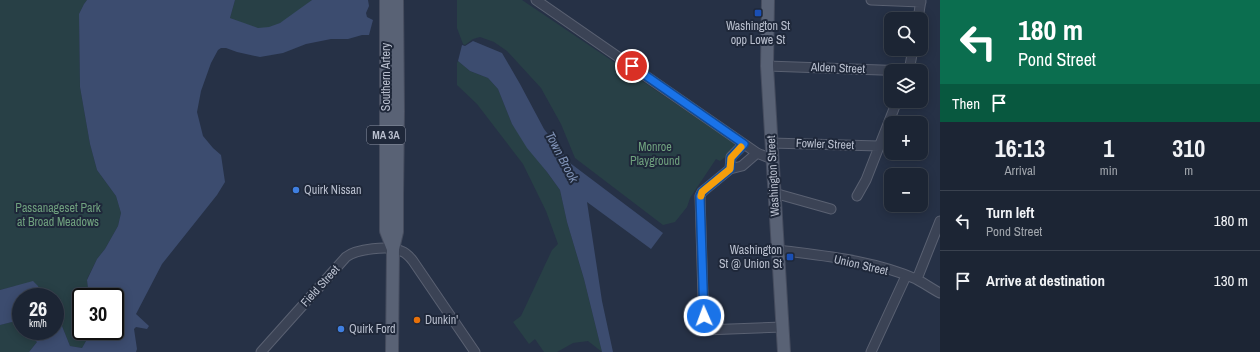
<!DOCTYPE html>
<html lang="en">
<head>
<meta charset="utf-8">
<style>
  body { margin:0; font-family:"Archivo Narrow",sans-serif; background:#252d3c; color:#f1f3f6; height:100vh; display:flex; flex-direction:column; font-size:15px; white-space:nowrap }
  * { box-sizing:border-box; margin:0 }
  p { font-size:13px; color:#a0a5ac }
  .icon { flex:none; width:22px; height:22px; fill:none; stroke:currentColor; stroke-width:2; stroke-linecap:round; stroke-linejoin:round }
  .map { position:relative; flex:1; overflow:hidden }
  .sheet { display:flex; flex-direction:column; background:#1c2534; width:320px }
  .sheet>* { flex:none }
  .guide { background:#0b6e4f; color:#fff; overflow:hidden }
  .buttons { position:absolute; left:884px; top:12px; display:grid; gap:8px }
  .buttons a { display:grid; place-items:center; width:44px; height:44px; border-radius:8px; background:#1c2534; box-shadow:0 2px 10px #0003,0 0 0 1px #3a424f; font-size:20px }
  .speed { position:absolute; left:12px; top:288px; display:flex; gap:8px; font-size:20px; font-weight:700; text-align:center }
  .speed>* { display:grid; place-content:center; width:52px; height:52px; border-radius:50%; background:#1c2534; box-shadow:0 2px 10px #0003,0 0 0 1px #3a424f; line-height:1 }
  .speed small { font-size:10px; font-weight:400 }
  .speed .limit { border:2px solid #111; border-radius:6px; background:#fff; color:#111 }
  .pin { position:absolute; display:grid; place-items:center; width:34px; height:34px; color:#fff; margin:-17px; border:2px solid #fff; border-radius:50%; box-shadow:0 1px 4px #0007 }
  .me { position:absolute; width:44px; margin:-22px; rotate:358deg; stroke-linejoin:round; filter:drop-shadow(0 0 3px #0008) }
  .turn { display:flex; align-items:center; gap:14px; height:84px; padding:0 12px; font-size:18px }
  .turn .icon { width:52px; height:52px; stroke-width:2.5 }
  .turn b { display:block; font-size:28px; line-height:34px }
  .then { display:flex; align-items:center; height:38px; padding:0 12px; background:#0003; gap:8px; font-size:15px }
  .eta { display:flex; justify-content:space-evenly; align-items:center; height:68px; text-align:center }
  .eta b { font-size:24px; font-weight:800; line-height:28px }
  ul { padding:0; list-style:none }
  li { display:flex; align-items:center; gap:12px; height:60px; padding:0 12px; border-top:1px solid #3a424f }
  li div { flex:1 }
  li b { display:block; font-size:15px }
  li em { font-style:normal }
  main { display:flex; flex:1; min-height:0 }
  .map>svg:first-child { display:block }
  .green { fill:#284046 }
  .water { fill:#3c4c6f }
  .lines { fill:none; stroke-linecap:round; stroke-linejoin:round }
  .minor-casing { stroke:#5a6172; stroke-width:11 }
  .major-casing { stroke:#454c5e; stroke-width:14 }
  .minor { stroke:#3b4355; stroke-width:9 }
  .major { stroke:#596275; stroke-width:12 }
  .route-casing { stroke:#114b97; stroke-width:10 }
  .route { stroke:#1a73e8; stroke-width:7 }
  .slow { stroke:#f59e0b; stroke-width:7 }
  .transit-dot { fill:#1a4fb4; stroke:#1f283a; stroke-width:1.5 }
  .shop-dot { fill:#3f7fe0; stroke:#1f283a; stroke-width:1.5 }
  .food-dot { fill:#e8710a; stroke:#1f283a; stroke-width:1.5 }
  .labels { text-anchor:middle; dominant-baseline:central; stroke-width:4; stroke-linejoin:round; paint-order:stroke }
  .shield { fill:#1f283a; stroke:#8b92a2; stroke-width:1 }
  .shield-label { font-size:11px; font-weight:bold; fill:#b9bfce }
  .poi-label { font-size:12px; fill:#b9bfce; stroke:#1f283a; text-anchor:start }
  .street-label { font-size:12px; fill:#b9bfce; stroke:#1f283a }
  .park-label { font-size:12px; fill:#6fa07e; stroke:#1f283a }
  .water-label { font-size:13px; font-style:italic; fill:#7f92b6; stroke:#1f283a }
</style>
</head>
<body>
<main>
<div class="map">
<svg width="940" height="352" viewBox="0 0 940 352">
  <rect width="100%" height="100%" fill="#263146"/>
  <path class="green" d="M0,0H87L84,4L79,14L80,87L90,144L97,170L116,196L121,213L118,226L105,249L97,259L87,279L89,297H81V331H90V334L82,348L70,346L62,326L55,316V297H43L38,286H15L0,290Z
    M235,0H312C299,11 274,32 257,28C248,26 239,21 230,18Z
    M457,0H522L737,145L735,150L720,161L716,159L690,198L687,207L675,222L663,225L575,158L561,124L541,88L507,51L494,42L480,37L473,39L465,45L463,44L457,28Z
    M458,61L470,71L488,78L498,89L512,124L560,190L567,222L584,279L602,352L588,341L573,343L557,352H544L535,339L529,344L513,322L521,316L552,250L558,244L546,211L523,164L477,104L457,85V63Z
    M16,321L21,326V331H25L37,342L29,352H0V325Z"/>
  <path class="water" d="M87,0H235L230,18L258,28L269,27L280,23L312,0H368L369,6L366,13L367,17L373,20L369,35H362L348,39H331L306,44L283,53L260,57L237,52L226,48H221L218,50L211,63L201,91L197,112L203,136L213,148L221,155L225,182L217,195L162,264L136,314L149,326L147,329L136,327L134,329L137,349L136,352H29L37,342L25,331H55V316L62,326L70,346L82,348L90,334V331H115V297H89L87,280L97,259L105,249L118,226L121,213L116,196L97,170L90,144L80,87L79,14L84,4Z
    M473,41L502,53L520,84L544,129L570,163L663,233L651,249L587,202L602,301L613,352H602L584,279L567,222L560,190L547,172L527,148L512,124L498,89L488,78L470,71L458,61L462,45L465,46Z
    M33,281L38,286L43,297H21V326L16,321L0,325V290Z"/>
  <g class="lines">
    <defs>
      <path id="minor" d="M536,0L757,153L772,159
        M871,0L921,2
        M918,19L921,0
        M767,66L909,71
        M909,71L913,49
        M771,143L879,146
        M757,153L742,166L730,169L702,192L700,196L704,330L782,327
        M730,169L731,157L744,144
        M774,193L831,209
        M857,196L866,180L897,101
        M778,250C824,256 873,260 916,279C924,283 932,289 940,293
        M917,279L940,221
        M261,352L346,257C356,249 389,245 401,251C407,253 410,257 413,261L475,352
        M871,352L906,276"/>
      <path id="major" d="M386,0V231L393,249
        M768,0L767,66L784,352
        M392,352L393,249L397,232V197L398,111L397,0"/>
    </defs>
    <use href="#minor" class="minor-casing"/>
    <use href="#major" class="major-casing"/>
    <use href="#minor" class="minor"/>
    <use href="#major" class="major"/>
  </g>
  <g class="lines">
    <defs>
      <path id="route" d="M632,66L744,144L731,158L730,169L702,192L700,196L704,316"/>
    </defs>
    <use href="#route" class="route-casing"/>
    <use href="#route" class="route"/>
    <path class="slow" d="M701,196L702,192L730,169L731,158L741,147"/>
  </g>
  <g class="transit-dot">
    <rect x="754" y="9" width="8" height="8" rx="2"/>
    <rect x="786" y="253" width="8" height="8" rx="2"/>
  </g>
  <g class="shop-dot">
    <circle cx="296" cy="190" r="4"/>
    <circle cx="341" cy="329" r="4"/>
  </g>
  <circle class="food-dot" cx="417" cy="320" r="4"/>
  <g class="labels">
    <rect class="shield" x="367" y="126" width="38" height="18" rx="3"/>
    <g class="shield-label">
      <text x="386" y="135">MA 3A</text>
    </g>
    <g class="poi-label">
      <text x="758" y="26" text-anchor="middle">Washington St<tspan x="758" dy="14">opp Lowe St</tspan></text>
      <text x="304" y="190">Quirk Nissan</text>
      <text x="782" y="250" text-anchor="end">Washington<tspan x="782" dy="14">St @ Union St</tspan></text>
      <text x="425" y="320">Dunkin'</text>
      <text x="349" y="329">Quirk Ford</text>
    </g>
    <g class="street-label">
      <text transform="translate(838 68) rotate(2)">Alden Street</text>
      <text transform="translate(386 77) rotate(-90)">Southern Artery</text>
      <text transform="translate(825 144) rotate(2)">Fowler Street</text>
      <text transform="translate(773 176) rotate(-93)">Washington Street</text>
      <text transform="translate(861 265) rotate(13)">Union Street</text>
      <text transform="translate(320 286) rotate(-48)">Field Street</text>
    </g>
    <g class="park-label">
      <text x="655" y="147">Monroe<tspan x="655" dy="14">Playground</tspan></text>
      <text x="58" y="208">Passanageset Park<tspan x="58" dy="14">at Broad Meadows</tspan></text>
    </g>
    <g class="water-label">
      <text transform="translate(562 157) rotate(62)">Town Brook</text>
    </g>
  </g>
</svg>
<div class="buttons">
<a><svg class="icon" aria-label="search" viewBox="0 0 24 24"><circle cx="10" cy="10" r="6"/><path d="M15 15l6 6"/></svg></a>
<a><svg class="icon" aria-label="layers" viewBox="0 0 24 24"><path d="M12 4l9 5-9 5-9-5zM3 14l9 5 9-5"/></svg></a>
<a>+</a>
<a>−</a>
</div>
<div class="speed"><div>26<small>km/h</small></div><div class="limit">30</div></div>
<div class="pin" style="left:632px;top:66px;background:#d93025"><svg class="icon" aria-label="arrive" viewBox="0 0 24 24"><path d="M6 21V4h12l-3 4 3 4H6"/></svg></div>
<svg class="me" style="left:704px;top:316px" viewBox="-20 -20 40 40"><circle r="17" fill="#1a73e8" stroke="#fff" stroke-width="3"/><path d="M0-11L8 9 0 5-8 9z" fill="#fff"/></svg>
</div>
<section class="sheet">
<div class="guide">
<div class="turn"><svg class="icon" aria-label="left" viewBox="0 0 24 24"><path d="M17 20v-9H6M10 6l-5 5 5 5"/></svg><div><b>180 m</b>Pond Street</div></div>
<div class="then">Then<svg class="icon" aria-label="arrive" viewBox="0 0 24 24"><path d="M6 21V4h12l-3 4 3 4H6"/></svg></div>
</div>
<div class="eta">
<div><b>16:13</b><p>Arrival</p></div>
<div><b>1</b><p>min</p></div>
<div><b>310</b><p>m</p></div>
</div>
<ul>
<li><svg class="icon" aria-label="left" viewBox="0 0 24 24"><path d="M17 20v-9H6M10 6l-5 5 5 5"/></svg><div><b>Turn left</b><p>Pond Street</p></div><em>180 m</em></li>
<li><svg class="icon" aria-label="arrive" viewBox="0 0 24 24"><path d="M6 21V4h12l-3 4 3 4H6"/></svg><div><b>Arrive at destination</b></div><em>130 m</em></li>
</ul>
</section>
</main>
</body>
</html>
